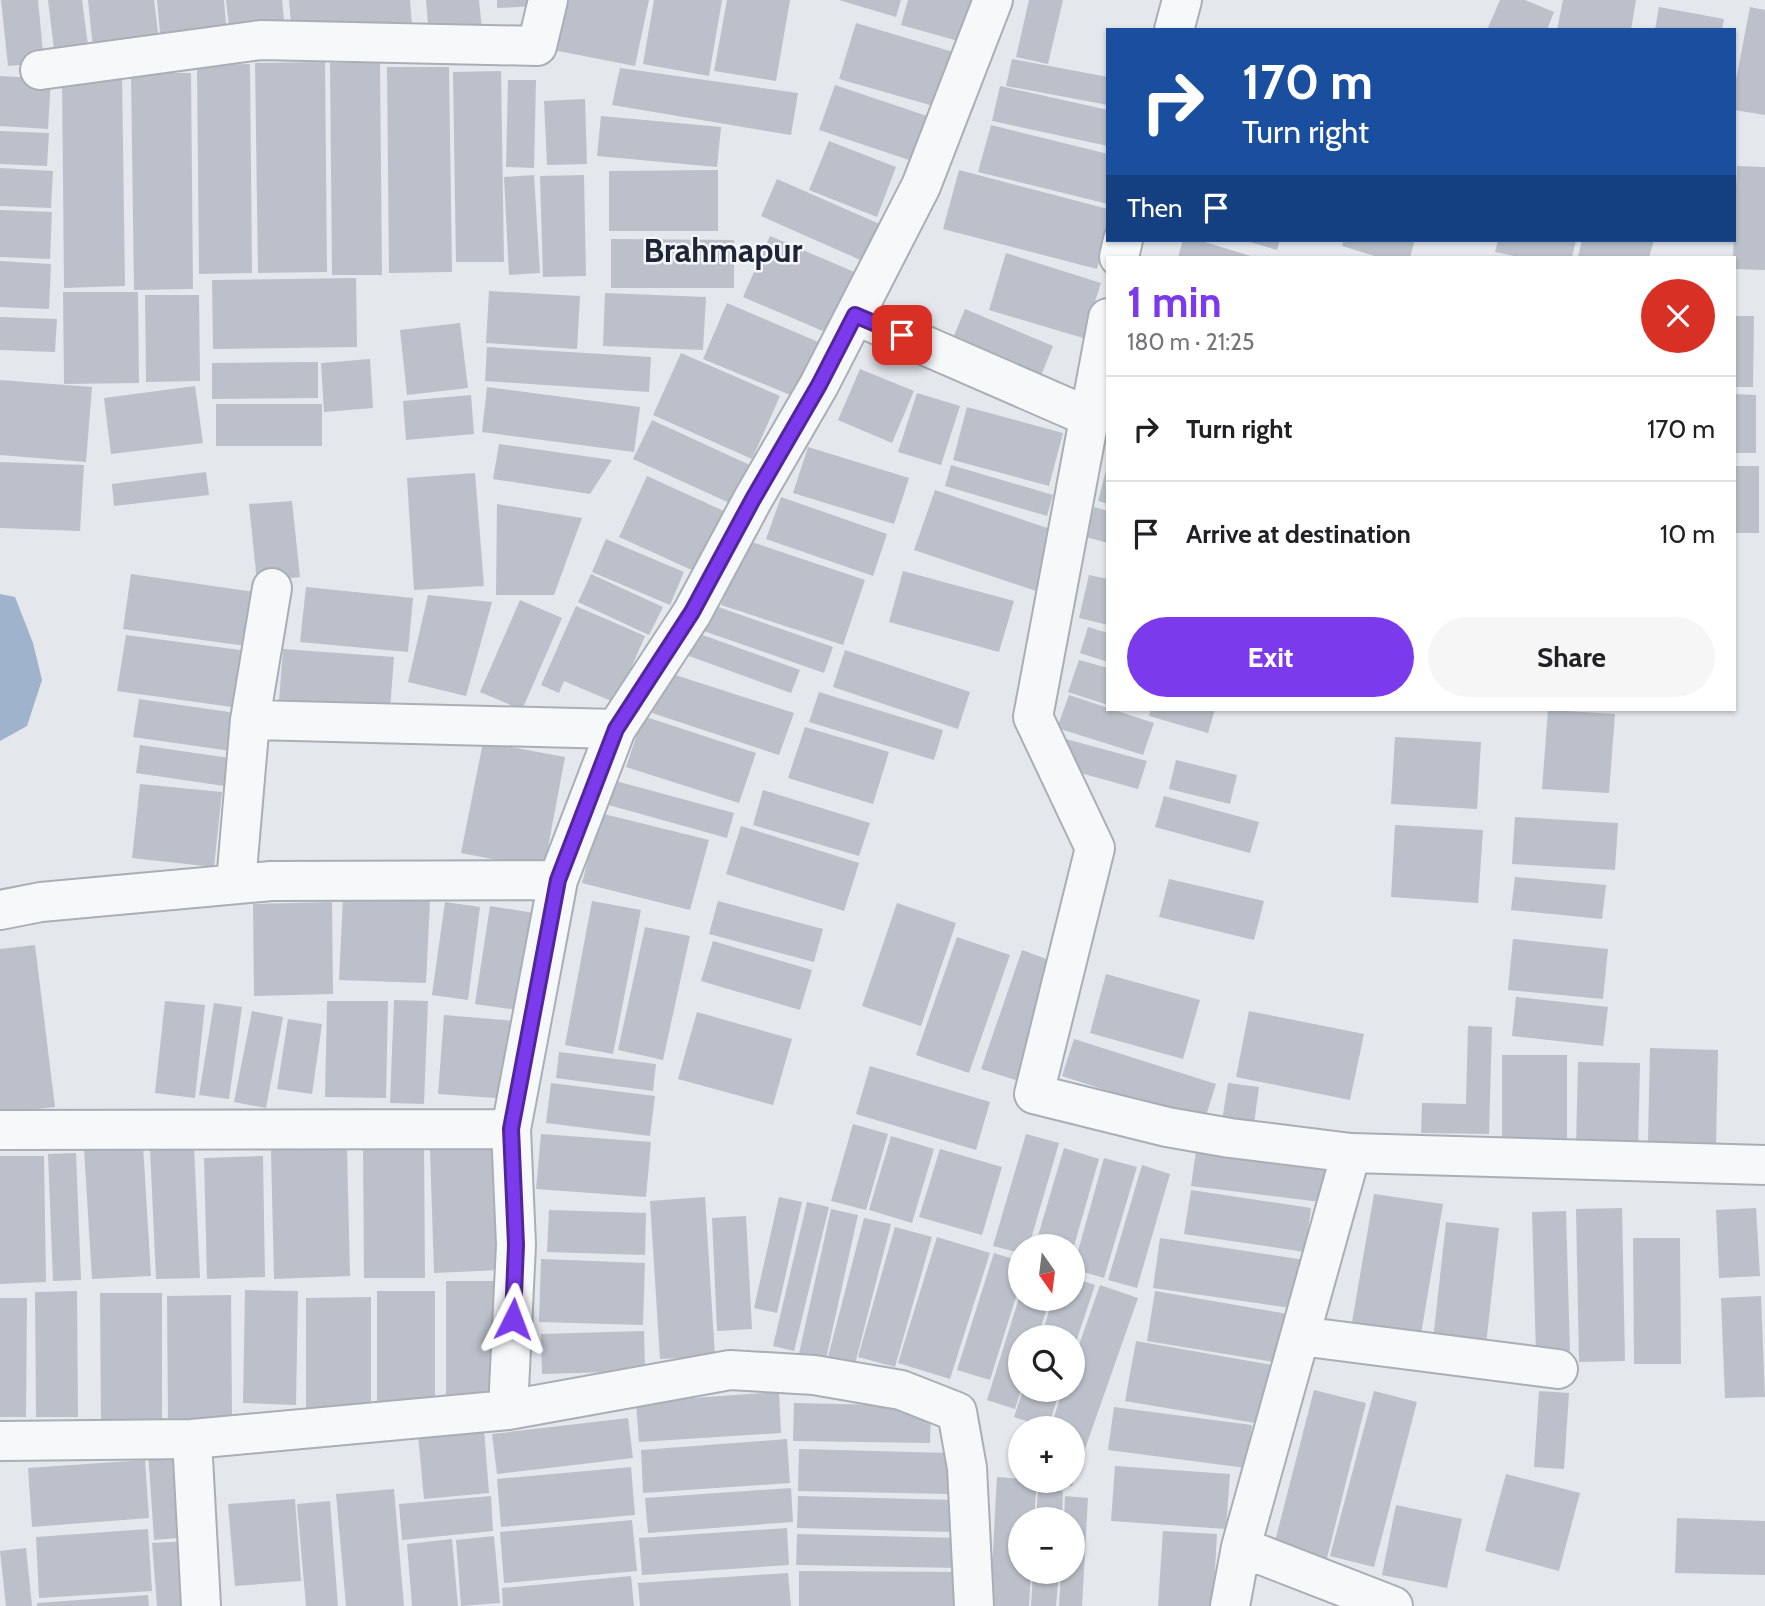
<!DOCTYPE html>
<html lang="en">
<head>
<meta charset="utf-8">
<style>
  body { margin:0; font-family:Cabin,sans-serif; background:#f6f6f6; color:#202124; height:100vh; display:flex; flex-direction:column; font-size:26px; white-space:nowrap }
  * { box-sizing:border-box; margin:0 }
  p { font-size:23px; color:#757577 }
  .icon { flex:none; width:38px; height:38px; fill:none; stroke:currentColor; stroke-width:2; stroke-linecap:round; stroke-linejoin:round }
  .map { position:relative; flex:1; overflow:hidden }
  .sheet { position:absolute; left:1106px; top:256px; width:630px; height:455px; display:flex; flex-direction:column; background:#fff; border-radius:0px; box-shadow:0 2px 5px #0004 }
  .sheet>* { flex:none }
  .hud { position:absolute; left:1106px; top:28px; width:630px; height:214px; border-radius:0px; box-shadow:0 2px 5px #0004; background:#1a4fa0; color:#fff; overflow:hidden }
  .needle { width:46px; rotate:166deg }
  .controls { position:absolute; left:1008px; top:1234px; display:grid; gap:14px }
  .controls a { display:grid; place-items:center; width:77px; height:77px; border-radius:50%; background:#fff; box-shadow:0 2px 5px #0004; font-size:35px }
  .pin { position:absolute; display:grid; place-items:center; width:60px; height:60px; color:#fff; margin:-30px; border-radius:14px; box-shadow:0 4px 10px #0006 }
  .me { position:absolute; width:77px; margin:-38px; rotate:3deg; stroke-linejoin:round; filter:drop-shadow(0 0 5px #0008) }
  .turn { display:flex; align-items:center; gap:24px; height:147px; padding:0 21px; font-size:32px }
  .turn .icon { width:91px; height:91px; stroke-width:2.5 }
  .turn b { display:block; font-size:49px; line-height:60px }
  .then { display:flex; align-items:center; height:66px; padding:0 21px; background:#0003; gap:14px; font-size:26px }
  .round { display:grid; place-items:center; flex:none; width:74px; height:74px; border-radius:37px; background:#f6f6f6 }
  .headline { display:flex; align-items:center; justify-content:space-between; height:119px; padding:0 21px }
  h1 { font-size:42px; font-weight:700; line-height:52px; color:#7c3aed }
  .button { display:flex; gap:14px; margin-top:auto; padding:14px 21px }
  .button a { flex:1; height:80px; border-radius:42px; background:#7c3aed; color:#fff; font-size:28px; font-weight:700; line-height:80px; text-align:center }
  .button a+a { background:#f6f6f6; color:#202124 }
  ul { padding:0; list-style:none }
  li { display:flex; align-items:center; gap:21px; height:105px; padding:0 21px; border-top:2px solid #e0e0e0 }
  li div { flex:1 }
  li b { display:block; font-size:26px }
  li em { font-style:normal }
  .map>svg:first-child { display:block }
  .water { fill:#9fb4cc }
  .building { fill:#bbc0ca }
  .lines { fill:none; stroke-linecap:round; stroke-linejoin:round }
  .street-casing { stroke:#a9aeb7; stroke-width:42 }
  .street { stroke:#f7f8fa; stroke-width:38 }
  .route-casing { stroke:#51269a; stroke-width:18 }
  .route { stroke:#7c3aed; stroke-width:12 }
  .labels { text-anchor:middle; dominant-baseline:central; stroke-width:5; stroke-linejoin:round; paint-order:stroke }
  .town-label { font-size:33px; font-weight:bold; fill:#1d2536; stroke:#f4f6f9 }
</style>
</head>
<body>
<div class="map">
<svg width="1765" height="1606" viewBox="0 0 1765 1606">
  <rect width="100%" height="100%" fill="#e4e7ec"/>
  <path class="water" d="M0,594L15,597L33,643L42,680L27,726L0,741Z"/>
  <path class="building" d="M1,0H38L44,63L8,66Z
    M48,0H82L89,53L55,58Z
    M88,0H154L159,41L93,48Z
    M157,0H224L227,36L161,43Z
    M226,0H282L285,31L230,36Z
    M289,0H410L412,25L292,35Z
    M426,0H479L482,30L429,35Z
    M497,0H542L540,6L497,8Z
    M564,0H649L635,66L553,50Z
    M654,0H722L709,76L643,64Z
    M727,0H790L776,81L714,71Z
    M839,0H901L896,17Z
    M908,0H981L969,44L901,25Z
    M1029,0H1063L1048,64L1016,57Z
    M1500,0H1525L1554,12L1547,30H1487Z
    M1563,0H1636L1631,30H1557Z
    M1659,7L1724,19L1722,30H1655Z
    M1750,7L1765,10V115L1734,110V90Z
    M856,23L960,54L944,109L839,79Z
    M1012,59L1108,77V105L1006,86Z
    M325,62L327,272L258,273L255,63Z
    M330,63H380L382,275H332Z
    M250,64L252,273L199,274L197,65Z
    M387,67H449L452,272L389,273Z
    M620,68L798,93L791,135L612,105Z
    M501,71L504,262H456L453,72Z
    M131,73H191L193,289L134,290Z
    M122,74L125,286L64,288L62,75Z
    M0,76L51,79L48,129L0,126Z
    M508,80H536L534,168L506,167Z
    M835,85L936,119L921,164L819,130Z
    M1000,86L1108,110V146L992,121Z
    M585,99L587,164L547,165L544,101Z
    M601,116L721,127L717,167L597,156Z
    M991,125L1108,154V204L978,172Z
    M0,131L49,133L47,166L0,164Z
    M829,141L896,167L877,217L809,190Z
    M1737,166L1765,167V270L1734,269V257H1733Z
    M0,168L53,171L51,208L0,206Z
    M718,170V231H609V171Z
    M959,170L1108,209V230L1097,269L943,229Z
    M534,175L540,273L509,275L504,177Z
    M584,175L586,276L543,277L540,176Z
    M777,179L891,229L874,266L761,216Z
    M0,210L52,212L50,259L0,257Z
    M770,236L866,277L839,338L743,297Z
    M611,239L734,240V288H611Z
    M1183,240H1198L1254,257H1178Z
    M1243,240H1280L1277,250Z
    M1344,240H1415L1410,257H1378L1342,246Z
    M1498,240H1576L1572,257H1519L1495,252Z
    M1582,240H1654L1649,257H1578Z
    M1006,253L1101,283L1083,338L989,310Z
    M0,261L51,264L49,309L0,307Z
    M356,278L357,347L213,349L212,280Z
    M489,291L580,296L577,349L486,343Z
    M63,292H138L139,383L64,384Z
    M605,293L706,297L703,350L603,346Z
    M145,295H199L200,381L146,382Z
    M727,303L823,344L800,399L703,359Z
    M965,309L1053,346L1038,383L950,345Z
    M1734,316H1754L1753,387H1734Z
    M0,317L57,319L55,352L0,350Z
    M460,323L468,388L407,395L400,330Z
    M487,347L651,357L649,392L485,381Z
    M681,353L780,396L752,459L653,415Z
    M370,359L373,408L324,412L321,363Z
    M318,362V398L212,399V363Z
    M860,369L914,391L892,443L838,420Z
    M0,380L92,387L86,462L0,455Z
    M195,386L203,443L111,454L104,398Z
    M487,387L640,407L634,452L482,432Z
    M917,393L960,406L941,465L898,452Z
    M1734,394L1756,395V453H1734Z
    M471,395L474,434L406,440L403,401Z
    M216,404H322V446H216Z
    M967,407L1063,433L1049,486L953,460Z
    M652,420L752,466L734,505L633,459Z
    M499,444L612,460L590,494L493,479Z
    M808,447L909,478L894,524L793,493Z
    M0,462L84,465L80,531L0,528Z
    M951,465L1053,495L1047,516L945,486Z
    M1107,466H1108V504L1098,501Z
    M1734,466H1759V533H1734Z
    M206,472L209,495L114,506L112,484Z
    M475,473L484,586L414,590L407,478Z
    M647,476L724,511L696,572L619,537Z
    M935,490L1056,531L1036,591L914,550Z
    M781,497L887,534L873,576L766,539Z
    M292,501L300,577L257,582L249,504Z
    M497,504L582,518L554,595H496Z
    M1094,507L1108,511V543L1086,537Z
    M606,539L684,572L670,605L592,572Z
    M743,539L865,580L843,645L721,605Z
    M903,571L1014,601L999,652L889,622Z
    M131,574L254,592L246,646L123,629Z
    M591,574L663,607L649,635L578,602Z
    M1089,575L1108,579V625L1079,618Z
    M306,587L413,598L408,652L300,642Z
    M428,595L492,602L466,696L408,682Z
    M520,600L562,618L522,710L480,692Z
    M707,603L833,647L824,673L698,629Z
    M576,606L645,636L616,703L564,681L559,693L541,685Z
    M1088,627L1108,633V662L1080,653Z
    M697,633L800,670L791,693L689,656Z
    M126,635L248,651L239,708L117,691Z
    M283,649L394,657L390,709L279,701Z
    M845,650L970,692L958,729L833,687Z
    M1079,660L1108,668V705L1068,692Z
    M666,672L794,713L779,755L652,713Z
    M819,692L943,730L934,760L809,722Z
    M1069,695L1154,723L1143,755L1057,728Z
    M139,699L243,714L238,752L133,737Z
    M1151,709H1215L1208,733L1149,716Z
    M1548,710L1615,714L1609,793L1542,789Z
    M643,716L756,753L739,803L626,767Z
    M805,727L889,752L873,804L788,778Z
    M1395,737L1481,742L1477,809L1391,804Z
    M1066,739L1147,761L1138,789L1059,767Z
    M483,742L565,757L544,869L461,853Z
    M140,745L236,759L231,787L136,773Z
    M1176,760L1237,775L1230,804L1169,789Z
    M612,780L734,813L727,838L605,804Z
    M140,784L222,792L214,867L132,858Z
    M763,790L870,823L859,856L753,825Z
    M1164,796L1259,822L1250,853L1155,827Z
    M600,813L709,840L690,910L582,883Z
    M1515,817L1618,823L1615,870L1512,864Z
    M1395,825L1483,830L1478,903L1391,897Z
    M741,826L859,863L844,911L726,874Z
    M1515,877L1606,885L1602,919L1511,910Z
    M1169,879L1264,901L1254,940L1159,917Z
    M343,898L430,901L426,983L339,980Z
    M592,901L641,910L613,1054L565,1045Z
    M718,901L823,929L814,962L709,934Z
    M332,902L333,994L254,996L253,904Z
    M445,902L480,907L468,1000L432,995Z
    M897,903L956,923L921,1026L862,1006Z
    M490,906L534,913L518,1010L475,1004Z
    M645,927L690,936L663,1060L618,1050Z
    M957,937L1010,955L969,1073L916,1055Z
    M1513,939L1608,949L1603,999L1508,990Z
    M713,941L812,970L800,1010L701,981Z
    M35,945L55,1107L0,1113V949Z
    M1022,950L1060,964L1019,1081L981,1069Z
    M1106,974L1200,1000L1183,1059L1090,1033Z
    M1516,997L1608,1007L1603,1046L1512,1036Z
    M394,1000L428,1001L424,1104L390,1103Z
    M165,1001L205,1005L195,1098L155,1093Z
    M327,1001H388L386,1098L325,1097Z
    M214,1003L242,1007L229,1099L199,1095Z
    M252,1011L283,1017L266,1108L234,1102Z
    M1249,1011L1364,1034L1350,1100L1236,1077Z
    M697,1012L792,1039L773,1105L678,1079Z
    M444,1015L515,1021L510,1099L438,1094Z
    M288,1019L322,1024L312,1094L277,1089Z
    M1468,1026L1492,1027L1489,1134L1421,1133L1422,1103L1466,1104Z
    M1074,1039L1216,1084L1204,1122L1062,1076Z
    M1650,1048L1718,1050L1716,1144L1648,1142Z
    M559,1052L656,1064L653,1091L556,1078Z
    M1502,1055H1567V1143H1502Z
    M1578,1062L1640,1063L1638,1149L1576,1147Z
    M870,1066L990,1102L976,1150L856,1114Z
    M551,1083L655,1096L650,1136L546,1123Z
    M1228,1083L1259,1087L1253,1131L1221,1127Z
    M853,1124L888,1134L866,1210L831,1201Z
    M541,1134L651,1142L646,1197L536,1189Z
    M1026,1134L1059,1143L1029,1246H1020V1253L993,1246Z
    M891,1136L934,1149L912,1223L869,1210Z
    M363,1142H424L425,1278H364Z
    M143,1145L151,1276L92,1279L84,1149Z
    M194,1146L200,1278L156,1279L150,1148Z
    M347,1148L350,1276L274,1279L271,1150Z
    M1064,1148L1099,1159L1074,1246H1035Z
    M497,1149L501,1270L434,1273L430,1150Z
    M940,1149L1002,1167L982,1235L919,1217Z
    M1196,1151L1326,1167L1321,1202L1191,1186Z
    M76,1153L81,1280L53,1281L48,1154Z
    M0,1156H44L46,1282L0,1284Z
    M263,1156L265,1277L207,1279L204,1158Z
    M1104,1158L1137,1167L1104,1278L1073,1269Z
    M1142,1165L1170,1174L1137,1288L1108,1280Z
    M1191,1190L1311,1208L1305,1252L1184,1234Z
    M1374,1194L1443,1204L1420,1340L1351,1328Z
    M705,1197L715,1356L660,1359L650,1201Z
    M779,1197L802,1202L777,1313L754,1308Z
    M807,1202L829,1207L794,1351L773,1346Z
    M1622,1208L1625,1361L1579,1362L1576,1209Z
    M1756,1208L1760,1276L1719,1278L1716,1210Z
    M831,1209L858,1215L825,1363L798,1358Z
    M549,1210L646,1213L645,1255L547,1252Z
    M1566,1211L1570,1353L1536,1354L1532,1212Z
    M746,1216L752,1329L717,1331L712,1218Z
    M864,1218L891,1224L855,1364L828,1357Z
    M1446,1222L1499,1228L1486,1345L1433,1340Z
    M895,1227L932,1237L895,1367L858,1357Z
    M937,1237L990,1253L950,1379L898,1363Z
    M1160,1238L1305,1260L1298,1309L1153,1288Z
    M1633,1238H1680L1681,1364H1634Z
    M994,1253L1020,1261V1284L990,1380L957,1370Z
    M541,1259L645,1263L643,1325L539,1322Z
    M1073,1278L1095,1285L1073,1351V1337H1041L1053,1298H1073Z
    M446,1281H501V1396H446Z
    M1100,1285L1138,1298L1072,1486L1058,1481L1073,1480V1428H1050L1063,1390H1073V1362Z
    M245,1290L298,1291L296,1405L243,1403Z
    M77,1291L78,1417H36L35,1292Z
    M377,1291H435V1402H377Z
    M1155,1291L1288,1314L1280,1363L1147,1341Z
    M100,1293H162V1421H101Z
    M231,1295L232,1419L168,1420L167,1296Z
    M1761,1296L1765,1397L1725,1398L1721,1298Z
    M371,1297V1407L306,1408V1298Z
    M0,1298H27L26,1417H0Z
    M1019,1298H1050L1038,1337H1020L1021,1390L1015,1409L987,1400Z
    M644,1331L645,1371L542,1374L541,1334Z
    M1136,1341L1272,1365L1261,1424L1125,1401Z
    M1023,1390H1060L1048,1428L1014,1417Z
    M1314,1390L1366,1403L1326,1562L1273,1549Z
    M1374,1391L1417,1402L1374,1567L1330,1556Z
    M1539,1391L1569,1393L1564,1469L1534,1467Z
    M779,1392L781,1433L639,1442L636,1402Z
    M794,1403L931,1406L930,1443L793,1441Z
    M1114,1407L1252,1425L1246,1468L1108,1450Z
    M628,1418L633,1458L497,1474L492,1434Z
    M484,1429L489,1493L424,1499L418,1435Z
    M787,1439L790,1483L643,1493L641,1450Z
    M182,1448L189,1537L154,1540L148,1451Z
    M799,1449L950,1453L949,1494L798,1491Z
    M145,1460L149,1518L32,1527L28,1468Z
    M1115,1466L1230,1474L1226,1529L1111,1521Z
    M631,1467L635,1515L501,1527L497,1479Z
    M1506,1474L1580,1493L1559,1571L1485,1551Z
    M997,1477L1020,1479V1480H1037L1034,1519H1020V1572H1031L1029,1606H990Z
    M791,1488L793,1522L648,1533L645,1498Z
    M394,1489L404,1606H346L336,1494Z
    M1038,1489L1063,1491L1062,1519H1036Z
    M491,1496L493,1531L402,1540L399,1504Z
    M798,1496L955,1500L954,1532L797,1528Z
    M1065,1496L1088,1498L1082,1606H1059L1061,1572H1073V1519H1064Z
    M295,1499L301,1581L235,1586L228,1504Z
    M330,1501L338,1606H306L297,1504Z
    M1396,1505L1462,1519L1447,1588L1382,1575Z
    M1677,1518L1765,1521V1575L1675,1573Z
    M632,1520L637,1571L504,1583L500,1532Z
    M787,1528L789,1565L642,1575L639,1538Z
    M148,1529L152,1591L39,1598L36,1537Z
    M1163,1531L1217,1534L1213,1606H1158Z
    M797,1534L959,1538V1568L796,1565Z
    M494,1536L500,1603L461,1606L456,1540Z
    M452,1539L458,1606H412L407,1544Z
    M189,1541L194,1606H157L152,1543Z
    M26,1548L32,1606H6L0,1551Z
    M799,1571L966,1572V1606H799Z
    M1033,1572H1059L1056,1606H1031Z
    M788,1573L791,1606H640L638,1583Z
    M631,1576L634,1606H503L502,1588Z
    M148,1595L149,1606H37V1603Z"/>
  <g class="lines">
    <defs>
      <path id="street" d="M1174,30L1182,0
        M40,70L261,40L537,46L548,0
        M1119,257L1123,240
        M855,315L1089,417
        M1108,318L1033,717L1095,848L1034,1094L1167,1127L1230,1138L1351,1153L1765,1165
        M250,720L616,729
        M236,883L250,720L272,588
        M0,910L41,902L271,881L558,880
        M0,1130L511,1129
        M1300,1336L1558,1369
        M508,1410L516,1245L511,1129L558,880L616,729L692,613L753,499L819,385L921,186L993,0
        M192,1439L201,1606
        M0,1441L192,1439L508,1410L730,1370L814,1375L901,1390L957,1412L967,1468L974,1606
        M1241,1547L1393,1606
        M1230,1606L1241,1547L1351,1153"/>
    </defs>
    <use href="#street" class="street-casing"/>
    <use href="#street" class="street"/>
  </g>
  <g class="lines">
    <defs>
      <path id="route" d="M513,1319L516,1245L511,1129L558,880L616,729L692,612L753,499L819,385L855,315L902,335"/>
    </defs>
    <use href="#route" class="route-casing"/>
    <use href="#route" class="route"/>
  </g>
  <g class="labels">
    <g class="town-label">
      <text x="723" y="250">Brahmapur</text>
    </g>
  </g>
</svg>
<div class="controls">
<a><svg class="needle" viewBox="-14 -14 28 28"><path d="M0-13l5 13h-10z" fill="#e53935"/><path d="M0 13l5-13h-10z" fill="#757577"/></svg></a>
<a><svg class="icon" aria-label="search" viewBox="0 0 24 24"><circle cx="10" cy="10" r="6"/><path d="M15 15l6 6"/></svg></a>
<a>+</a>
<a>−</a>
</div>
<div class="pin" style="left:902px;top:335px;background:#d93025"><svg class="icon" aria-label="arrive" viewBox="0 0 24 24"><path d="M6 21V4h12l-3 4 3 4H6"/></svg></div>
<svg class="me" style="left:513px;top:1319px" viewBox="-20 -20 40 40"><path d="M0-17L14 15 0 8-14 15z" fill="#7c3aed" stroke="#fff" stroke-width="4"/></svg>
<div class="hud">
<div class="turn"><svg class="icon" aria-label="right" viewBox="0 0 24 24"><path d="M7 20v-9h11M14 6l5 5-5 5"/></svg><div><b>170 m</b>Turn right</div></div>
<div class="then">Then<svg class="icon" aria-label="arrive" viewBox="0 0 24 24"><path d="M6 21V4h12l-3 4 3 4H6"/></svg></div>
</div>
<section class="sheet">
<div class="headline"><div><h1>1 min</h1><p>180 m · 21:25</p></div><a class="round" style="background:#d93025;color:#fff"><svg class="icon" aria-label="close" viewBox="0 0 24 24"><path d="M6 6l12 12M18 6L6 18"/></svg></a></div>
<ul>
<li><svg class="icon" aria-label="right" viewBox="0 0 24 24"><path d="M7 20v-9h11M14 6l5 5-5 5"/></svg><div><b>Turn right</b></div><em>170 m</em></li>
<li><svg class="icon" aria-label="arrive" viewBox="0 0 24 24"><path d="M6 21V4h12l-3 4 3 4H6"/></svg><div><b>Arrive at destination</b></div><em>10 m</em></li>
</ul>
<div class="button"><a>Exit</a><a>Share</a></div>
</section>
</div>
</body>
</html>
